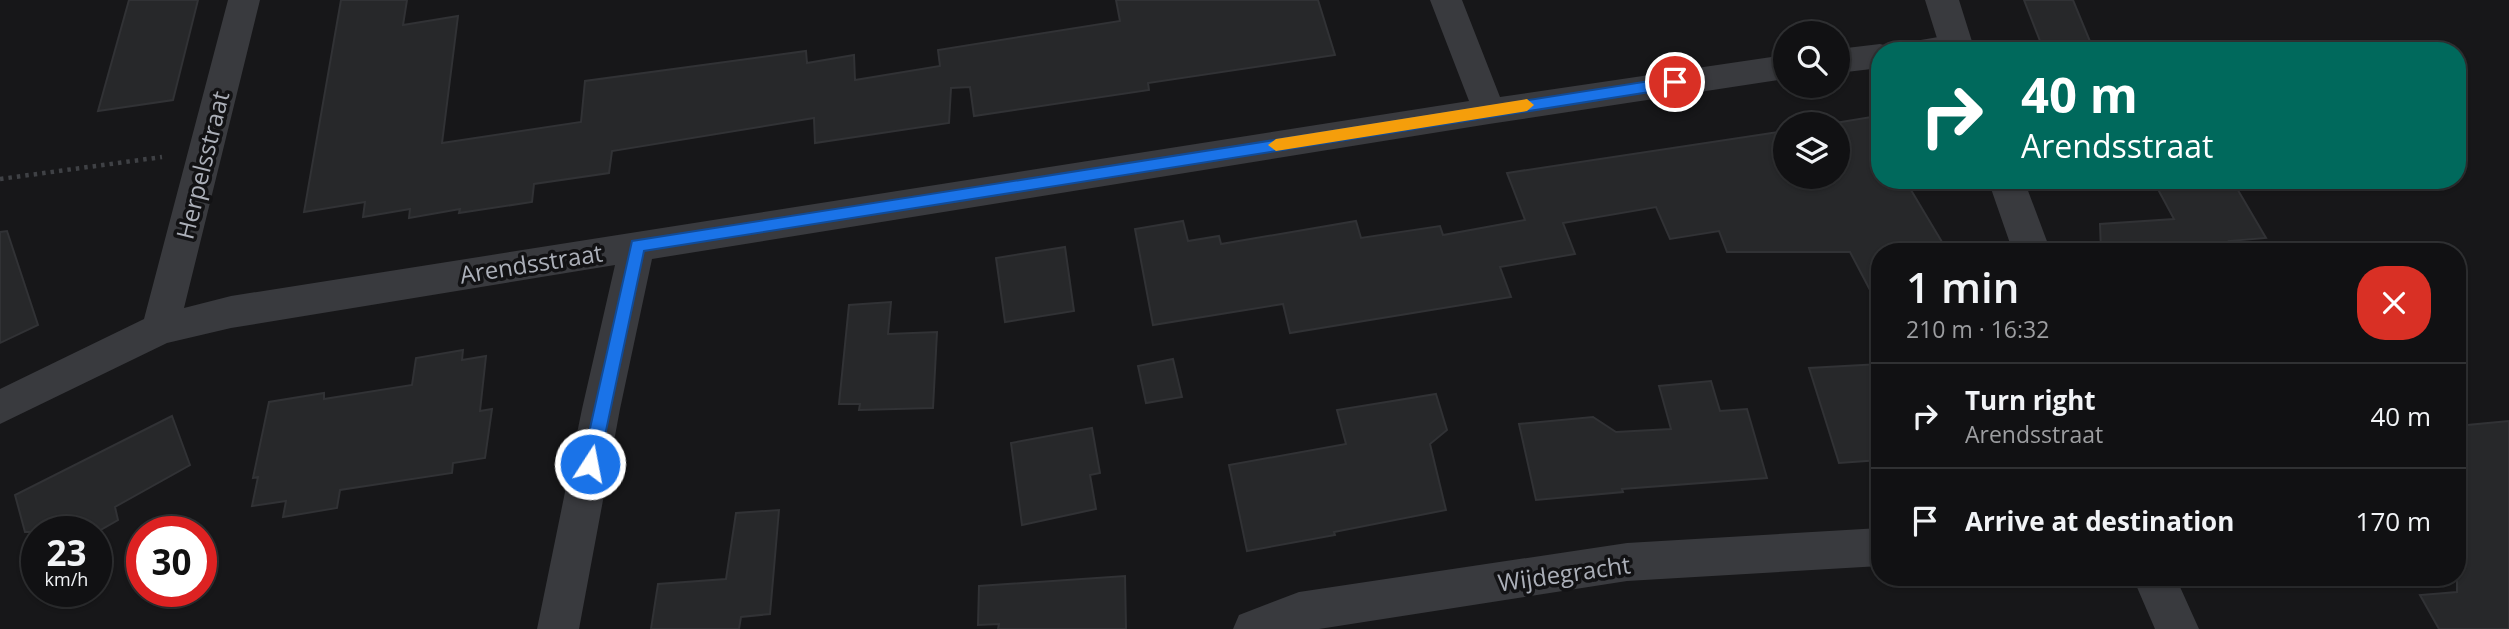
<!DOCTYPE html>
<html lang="en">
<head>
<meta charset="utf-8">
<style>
  body { margin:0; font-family:"Open Sans",sans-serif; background:#1a1a1c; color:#f1f3f6; height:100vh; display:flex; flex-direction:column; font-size:26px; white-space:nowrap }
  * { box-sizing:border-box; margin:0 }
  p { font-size:23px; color:#9c9da0 }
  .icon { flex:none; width:38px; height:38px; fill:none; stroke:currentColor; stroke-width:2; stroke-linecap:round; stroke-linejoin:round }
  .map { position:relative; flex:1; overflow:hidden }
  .side { position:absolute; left:1871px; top:243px; width:595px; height:343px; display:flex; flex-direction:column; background:#111113; border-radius:28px; box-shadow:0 2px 5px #0004,0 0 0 2px #303133 }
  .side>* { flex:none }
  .top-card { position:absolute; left:1871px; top:42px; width:595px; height:147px; border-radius:28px; box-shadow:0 2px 5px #0004,0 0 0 2px #303133; background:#00695c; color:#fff; overflow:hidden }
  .fabs { position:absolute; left:1773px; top:21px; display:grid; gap:14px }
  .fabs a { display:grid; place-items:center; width:77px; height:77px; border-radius:50%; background:#111113; box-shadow:0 2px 5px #0004,0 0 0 2px #303133; font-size:35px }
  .speed { position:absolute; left:21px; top:516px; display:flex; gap:14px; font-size:35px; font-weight:700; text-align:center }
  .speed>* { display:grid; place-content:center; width:91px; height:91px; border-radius:50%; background:#111113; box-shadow:0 2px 5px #0004,0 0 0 2px #303133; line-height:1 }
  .speed small { font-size:18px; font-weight:400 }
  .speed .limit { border:10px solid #d22; background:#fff; color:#111 }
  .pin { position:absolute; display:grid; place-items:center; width:60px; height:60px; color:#fff; margin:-30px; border:4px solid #fff; border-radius:50%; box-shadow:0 2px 7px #0007 }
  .me { position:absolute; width:77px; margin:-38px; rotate:11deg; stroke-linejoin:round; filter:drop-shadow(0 0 5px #0008) }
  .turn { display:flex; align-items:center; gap:24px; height:147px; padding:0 35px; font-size:32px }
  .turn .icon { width:91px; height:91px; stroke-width:2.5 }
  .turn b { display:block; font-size:49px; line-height:60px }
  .round { display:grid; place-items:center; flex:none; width:74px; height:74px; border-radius:28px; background:#1a1a1c }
  .overview { display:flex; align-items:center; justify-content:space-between; height:119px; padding:0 35px }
  h1 { font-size:42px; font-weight:600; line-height:52px }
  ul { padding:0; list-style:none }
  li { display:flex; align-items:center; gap:21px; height:105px; padding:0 35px; border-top:2px solid #303133 }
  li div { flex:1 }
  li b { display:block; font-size:26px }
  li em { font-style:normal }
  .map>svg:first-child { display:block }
  .building { fill:#27282a; stroke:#313235; stroke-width:2 }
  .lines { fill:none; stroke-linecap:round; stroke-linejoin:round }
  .path { stroke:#3f4145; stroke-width:4.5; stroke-dasharray:3.5 5; stroke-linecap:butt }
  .minor { fill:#393a3e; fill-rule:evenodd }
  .tertiary { fill:#393a3e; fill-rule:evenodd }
  .route { fill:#1a73e8; stroke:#114b97; stroke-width:2 }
  .slow { fill:#f59e0b }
  .labels { text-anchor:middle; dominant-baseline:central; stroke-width:7; stroke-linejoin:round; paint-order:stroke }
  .street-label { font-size:24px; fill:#abafb8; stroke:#121214 }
</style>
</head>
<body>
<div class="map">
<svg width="2509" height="629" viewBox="0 0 2509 629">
  <rect width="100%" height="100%" fill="#171719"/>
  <path class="building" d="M129,0H198L173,100L98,111Z
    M341,0H407L403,25L458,16L442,143L581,122L585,81L806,51L807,63L854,55L855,80L940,66L938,50L1120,21L1116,0H1318L1335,55L1148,83L1149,90L974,116L970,87L951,88L949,123L815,143L814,118L612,151L609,173L534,184L532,202L459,213L460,209L409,218L410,209L363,217L365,202L304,212Z
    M2024,0H2073L2094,51H2044Z
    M1871,117L1880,132V180H1905L1948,252H1880V309L1850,252H1727L1719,231L1670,239L1656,207L1563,223L1575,254L1500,267L1511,297L1290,333L1283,304L1153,325L1135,229L1183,221L1188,241L1219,236L1221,244L1356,221L1361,238L1440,226L1443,235L1525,220L1507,173L1785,131V177H1838V124H1829Z
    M2153,180H2232L2266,238L2229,241L2235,252H2101L2100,224L2174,219Z
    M7,231L38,325L0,343V232Z
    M1065,247L1074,311L1005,322L996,258Z
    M891,302L888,334L937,332L933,408L859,410L860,404H839L849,305Z
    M463,350L462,360L486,356L480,411L492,409L485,458L453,463L452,473L340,490L337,508L283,517L286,501L252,506L258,477L253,478L269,402L324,393V399L412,385L416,358Z
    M1173,359L1182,397L1146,403L1138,366Z
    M1880,364V460L1839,463L1809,368Z
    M1711,381L1720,411L1747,409L1767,478L1622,489L1623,492L1536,500L1519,424L1593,417L1616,432L1671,429L1659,386Z
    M1436,394L1447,430L1430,444L1446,510L1334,532L1335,535L1247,551L1229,465L1346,444L1337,410Z
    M172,416L190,465L115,507L118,520L97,532H25L15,495Z
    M2509,421V629H2439L2420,595L2457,592V426Z
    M1092,428L1100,473L1090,475L1096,509L1022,525L1011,443Z
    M779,510L770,614L741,617L739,629H651L658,584L726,579L736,513Z
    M1125,576L1126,629H998L999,624L978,625L979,586Z"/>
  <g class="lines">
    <path class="path" d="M0,179L162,157"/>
    <path class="minor" d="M228,0H260L184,308L231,296L1469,101L1430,0H1462L1500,97L1785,55V79L1489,124L652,259L620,409L579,629H537L582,409L615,265L231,328L167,343L0,424V389L144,319Z
      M1956,34L1967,37L1972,46L1969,51H1904L1909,42Z
      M1880,44L1891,47L1893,51H1880V68L1838,73V49Z
      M1880,528V566L1627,581L1319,629H1233L1239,615L1299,592L1627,543Z"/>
    <path class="tertiary" d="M1925,0H1959L1975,51H1941Z
      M1988,180H2024L2051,252H2013Z
      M2133,578H2176L2199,629H2155Z"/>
  </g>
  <path class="route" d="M1675,77L1682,82L1675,88L644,251L599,464L596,470L590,472L584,470L582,464L632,241Z"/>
  <path class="slow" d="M1527,99L1534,105L1527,111L1276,151L1268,145L1276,139Z"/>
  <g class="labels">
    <g class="street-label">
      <text transform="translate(202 165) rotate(-76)">Herpelsstraat</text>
      <text transform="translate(531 263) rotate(-9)">Arendsstraat</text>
      <text transform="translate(1564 573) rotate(-8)">Wijdegracht</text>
    </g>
  </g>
</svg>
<div class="fabs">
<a><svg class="icon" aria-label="search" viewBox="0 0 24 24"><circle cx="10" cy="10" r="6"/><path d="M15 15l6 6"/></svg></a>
<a><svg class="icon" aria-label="layers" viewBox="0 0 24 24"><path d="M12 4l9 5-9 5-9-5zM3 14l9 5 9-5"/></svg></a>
</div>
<div class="speed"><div>23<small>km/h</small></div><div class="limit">30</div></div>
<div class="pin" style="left:1675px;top:82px;background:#d93025"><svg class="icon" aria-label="arrive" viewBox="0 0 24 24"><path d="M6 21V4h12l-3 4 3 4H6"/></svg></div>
<svg class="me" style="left:590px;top:464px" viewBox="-20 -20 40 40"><circle r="17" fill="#1a73e8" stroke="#fff" stroke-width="3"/><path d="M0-11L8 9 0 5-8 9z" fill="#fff"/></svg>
<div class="top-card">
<div class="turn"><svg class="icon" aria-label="right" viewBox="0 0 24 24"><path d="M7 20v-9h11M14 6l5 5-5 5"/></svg><div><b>40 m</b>Arendsstraat</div></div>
</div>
<section class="side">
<div class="overview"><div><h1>1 min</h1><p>210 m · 16:32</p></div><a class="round" style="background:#d93025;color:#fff"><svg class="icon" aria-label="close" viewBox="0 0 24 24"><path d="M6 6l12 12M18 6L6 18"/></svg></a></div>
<ul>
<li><svg class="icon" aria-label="right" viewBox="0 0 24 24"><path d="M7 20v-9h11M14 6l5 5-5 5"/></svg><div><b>Turn right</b><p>Arendsstraat</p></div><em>40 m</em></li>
<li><svg class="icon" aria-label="arrive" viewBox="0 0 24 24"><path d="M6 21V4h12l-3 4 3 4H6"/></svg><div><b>Arrive at destination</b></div><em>170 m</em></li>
</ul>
</section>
</div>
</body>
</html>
